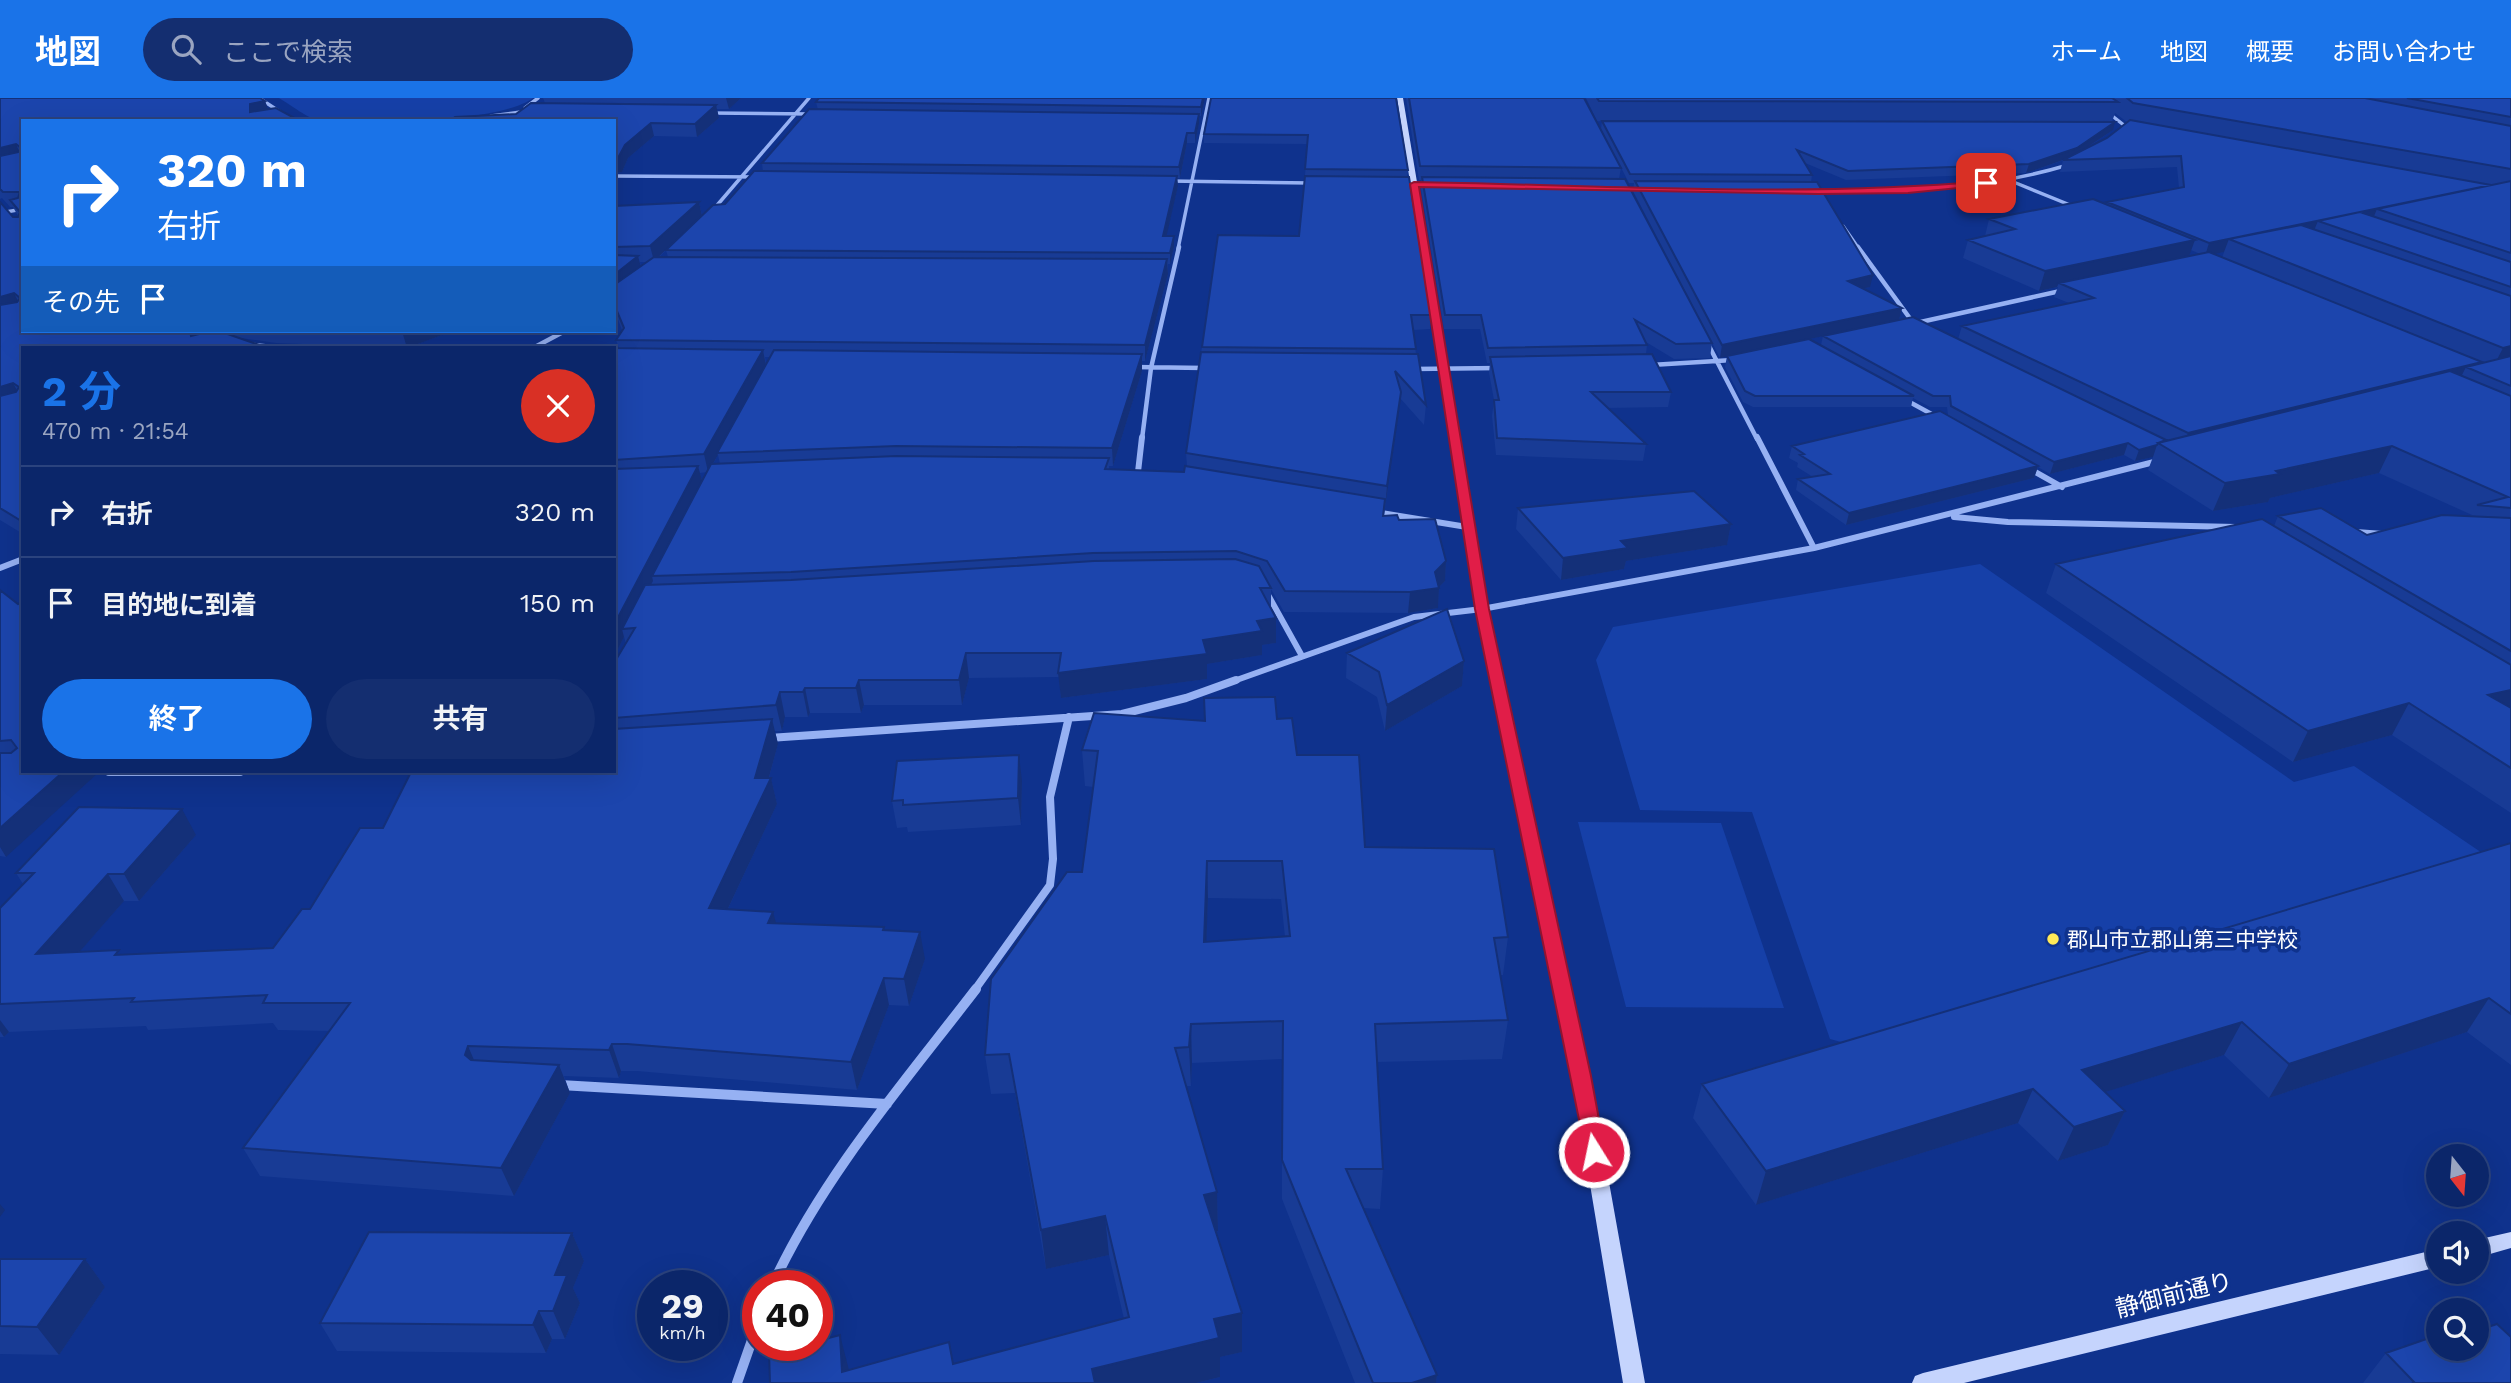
<!DOCTYPE html>
<html lang="ja">
<head>
<meta charset="utf-8">
<style>
  body { margin:0; font-family:"Work Sans","Noto Sans JP",sans-serif; background:#142e70; color:#f1f3f6; height:100vh; display:flex; flex-direction:column; font-size:26px; white-space:nowrap }
  * { box-sizing:border-box; margin:0 }
  p { font-size:23px; color:#9aa5c1 }
  .icon { flex:none; width:38px; height:38px; fill:none; stroke:currentColor; stroke-width:2; stroke-linecap:round; stroke-linejoin:round }
  .map { position:relative; flex:1; overflow:hidden }
  .side { position:absolute; left:21px; top:248px; width:595px; height:427px; display:flex; flex-direction:column; background:#0b266a; border-radius:0px; box-shadow:0 7px 28px #0002,0 0 0 2px #2b437e }
  .side>* { flex:none }
  .top-card { position:absolute; left:21px; top:21px; width:595px; height:214px; border-radius:0px; box-shadow:0 7px 28px #0002,0 0 0 2px #2b437e; background:#1a73e8; color:#fff; overflow:hidden }
  .needle { width:46px; rotate:163deg }
  .tools { position:absolute; left:2426px; top:1046px; display:grid; gap:14px }
  .tools a { display:grid; place-items:center; width:63px; height:63px; border-radius:50%; background:#0b266a; box-shadow:0 7px 28px #0002,0 0 0 2px #2b437e; font-size:35px }
  .speed { position:absolute; left:637px; top:1172px; display:flex; gap:14px; font-size:35px; font-weight:700; text-align:center }
  .speed>* { display:grid; place-content:center; width:91px; height:91px; border-radius:50%; background:#0b266a; box-shadow:0 7px 28px #0002,0 0 0 2px #2b437e; line-height:1 }
  .speed small { font-size:18px; font-weight:400 }
  .speed .limit { border:10px solid #d22; background:#fff; color:#111 }
  .pin { position:absolute; display:grid; place-items:center; width:60px; height:60px; color:#fff; margin:-30px; border-radius:14px; box-shadow:0 4px 10px #0006 }
  .me { position:absolute; width:77px; margin:-38px; rotate:350deg; stroke-linejoin:round; filter:drop-shadow(0 0 5px #0008) }
  .turn { display:flex; align-items:center; gap:24px; height:147px; padding:0 21px; font-size:32px }
  .turn .icon { width:91px; height:91px; stroke-width:2.5 }
  .turn b { display:block; font-size:49px; line-height:60px }
  .then { display:flex; align-items:center; height:66px; padding:0 21px; background:#0003; gap:14px; font-size:26px }
  .round { display:grid; place-items:center; flex:none; width:74px; height:74px; border-radius:37px; background:#142e70 }
  .summary { display:flex; align-items:center; justify-content:space-between; height:119px; padding:0 21px }
  h1 { font-size:42px; font-weight:700; line-height:52px; color:#1a73e8 }
  .cta { display:flex; gap:14px; margin-top:auto; padding:14px 21px }
  .cta a { flex:1; height:80px; border-radius:42px; background:#1a73e8; color:#fff; font-size:28px; font-weight:700; line-height:80px; text-align:center }
  .cta a+a { background:#142e70; color:#f1f3f6 }
  ul { padding:0; list-style:none }
  li { display:flex; align-items:center; gap:21px; height:91px; padding:0 21px; border-top:2px solid #2b437e }
  li div { flex:1 }
  li b { display:block; font-size:26px }
  li em { font-style:normal }
  header { display:flex; align-items:center; gap:42px; box-sizing:border-box; height:98px; padding:0 35px; background:#1a73e8; color:#fff }
  header strong { font-size:33px }
  nav { display:flex; gap:38px; margin-inline-start:auto; font-size:24px }
  .search { width:490px; height:63px; background:#142e70; display:flex; align-items:center; gap:18px; box-sizing:border-box; padding:0 24px; border-radius:38px; color:#9aa5c1; font-size:26px }
  .map>svg:first-child { display:block }
  .green { fill:#1640a8 }
  .lines { fill:none; stroke-linecap:round; stroke-linejoin:round }
  .street-far4 { stroke:#96b1f3; stroke-width:3.5 }
  .street-far3 { stroke:#96b1f3; stroke-width:4.5 }
  .street-far2 { stroke:#96b1f3; stroke-width:6 }
  .street-far1 { stroke:#96b1f3; stroke-width:8 }
  .street { stroke:#96b1f3; stroke-width:10 }
  .secondary { fill:#c5d4fd; fill-rule:evenodd }
  .wall { fill:#183b95; fill-rule:evenodd }
  .shaded-wall { fill:#143079 }
  .building { fill:#1c45ad; stroke:#143079; stroke-width:2; fill-rule:evenodd }
  .route { fill:#e11d48; stroke:#92132f; stroke-width:2 }
  .poi-dot { fill:#ffea58; stroke:#0f328d; stroke-width:2.5 }
  .labels { text-anchor:middle; dominant-baseline:central; stroke-width:7; stroke-linejoin:round; paint-order:stroke }
  .poi-label { font-size:21px; fill:#fff; stroke:#0f328d; text-anchor:start }
  .near-street-label { font-size:24px; fill:#fff; stroke:#0f328d }
</style>
</head>
<body>
<header>
<strong>地図</strong>
<div class="search"><svg class="icon" aria-label="search" viewBox="0 0 24 24"><circle cx="10" cy="10" r="6"/><path d="M15 15l6 6"/></svg>ここで検索</div>
<nav><a>ホーム</a><a>地図</a><a>概要</a><a>お問い合わせ</a></nav>
</header>
<div class="map">
<svg width="2511" height="1285" viewBox="0 0 2511 1285">
  <rect width="100%" height="100%" fill="#0f328d"/>
  <path class="green" d="M279,0H533C502,24 361,29 321,23C308,21 291,7 279,0Z
    M1980,466L2294,684L2354,668L2488,759L1871,952L1830,941L1752,714L1640,712L1596,562L1613,529Z
    M1578,724L1721,725L1784,910L1626,909Z"/>
  <g class="lines">
    <path class="street-far4" d="M259,0L294,23
      M525,10L538,0
      M2106,13L2125,28L2121,33
      M711,15L811,16
      M491,18L528,13
      M614,78L758,79
      M1169,83L1311,85
      M2011,83L2075,109
      M1813,93C1900,95 1984,92 2068,67
      M713,112L809,0
      M0,115L23,111
      M1843,128L1859,151
      M1178,151L1209,0"/>
    <path class="street-far3" d="M1858,149L1914,226
      M1916,225L2065,192
      M1708,246L1757,341
      M254,247L281,250
      M533,250L565,233
      M1651,267L1733,262
      M1133,269L1205,270
      M1413,271L1499,270
      M1904,301L1937,319
      M1142,341L1151,270L1179,149"/>
    <path class="street-far2" d="M1757,339L1814,450
      M2030,371L2062,389
      M1138,374L1142,339
      M1375,414L1467,429
      M1954,419L2008,424L2236,429
      M2356,434L2383,436
      M0,470L23,461
      M1267,495L1302,558
      M1231,584L1414,519L1482,511L1814,450L2158,363"/>
    <path class="street-far1" d="M769,640L1122,616L1186,600L1236,582
      M109,674H240
      M974,893L1050,787L1053,761L1050,699L1069,619"/>
    <path class="street" d="M560,987L887,1006
      M772,1188C822,1079 903,986 976,891
      M737,1285L758,1225"/>
    <path class="secondary" d="M1397,0H1403L1488,511L1590,978L1645,1285H1623L1572,978L1476,511Z
      M2511,1134V1150L2476,1160V1142Z
      M2438,1151V1169L1964,1285H1912L1915,1278L1923,1275Z"/>
  </g>
  <path class="wall" d="M0,0L265,3L268,11L23,233H453L407,250L276,245L241,240L23,250V436L0,422V104L13,119L18,118L13,109H10L2,100L0,101Z
    M543,0H741L729,11H717L719,20L697,39L654,38L628,60L622,74L615,75L617,82L614,88V23L516,16L545,5Z
    M819,0H1205L1201,18H1199V26L1195,45H1187L1180,80H1177L1178,88L1166,138H1174V149L1170,166H1168V176L1145,263H1142V273L1113,368H1109V371L1184,374L1187,368L1186,355L1202,249L1299,138L1308,46L1204,45V36L1211,0L1408,72L1407,79L1431,217L1430,231L1413,232L1416,256L1426,307L1424,327L1400,300L1399,314L1384,418L1399,422L1446,463L1445,483L1439,489L1438,510L1408,515L1284,514L1271,491V511L1276,545L1262,547V557L1207,566V581L1061,600L1059,579L969,580L962,607H864L861,615H810L808,619H785L782,633H775L778,646L769,680H771L777,706L728,811L776,825L884,829V832L925,861L909,908L889,907L857,992L637,973H621L619,980L564,978L570,995L514,1098L260,1078L243,1050L330,933L278,932L273,925L148,932L146,928L9,934L4,939H0V810L23,786L16,775L196,737L139,803H124L79,854L122,857L273,850L383,730L614,674V565L626,546L624,539L616,555H614V250H619L616,242L622,232L614,211V108L699,104L702,117L725,106L763,74L762,65L818,12L816,4ZM674,145L666,152L668,159H659ZM640,164H647L641,168ZM765,259H770L766,266ZM718,357L720,366H713ZM707,374L702,383L700,375Z
    M1406,0H1584L1621,70L1619,81L1712,245L1710,260L1674,261L1646,244L1647,247L1646,256L1671,294L1668,309L1607,310L1646,346L1643,363L1496,357L1492,318L1494,302L1489,275L1490,265H1487L1480,231H1444L1421,91V82H1419Z
    M1586,0H2511V715L2392,637L2293,664L2046,495L2056,466L2274,428L2278,418L2367,437L2472,417L2379,375L2270,400L2268,404L2213,413L2148,372L2153,359L2135,363L2124,357L2050,376L2038,369L2034,380L1846,427L1796,392L1798,381L1813,379L1797,369L1798,365L1789,360L1792,348L1948,317L1947,309H1930L1913,300L1911,309H1753L1743,304L1725,269L1727,258L1720,260L1633,93L1634,85H1629L1601,31L1602,23L2113,32L2084,52L2107,40L2127,24L2115,15L2112,24L1597,23ZM2063,62L2060,74L2177,69L2179,90L2107,104L2106,107L1989,121L1985,138L1968,142L1963,160L2039,193L2058,189L2054,199L2069,205L1962,228L1958,241L1899,222L1902,210L1863,191L1870,189L1811,84L1812,77L1805,65L1846,82L2026,75L2064,62ZM2191,152L2200,156L2189,158ZM2224,154L2222,160L2213,156ZM1823,238L1821,247L1809,241Z
    M1518,410L1731,426L1727,447L1626,463L1624,471L1561,482L1516,431Z
    M0,492L18,506L23,674L6,759L0,758Z
    M1347,555L1464,563L1462,588L1385,633L1377,599L1346,580Z
    M1204,600L1277,621L1297,657L1365,749L1508,839L1503,877H1500L1508,922L1502,961L1377,964L1383,1071L1380,1111L1363,1110L1437,1277L1436,1285H1355L1282,1101V961L1192,965L1191,988H1186L1217,1094L1218,1133L1216,1134L1242,1254L1220,1259V1279L1196,1285H770L849,1272L953,1266L1124,1221L1109,1157L1046,1171L1015,995L991,996L985,957L1082,774L1093,689L1085,688L1082,652L1205,623ZM1208,800L1281,801L1285,839L1206,844Z
    M1022,683L1021,727L908,734L907,729L897,730L892,703Z
    M2511,745V967L2467,934L2269,1000L2224,957L2105,994L2125,1013L2108,1047L2058,1063L2018,1025L1756,1107L1693,1020L1702,986Z
    M572,1135L584,1163L573,1190L580,1205L565,1241H552L546,1255L337,1253L320,1225Z
    M0,1161H85L105,1189L59,1257L0,1256Z
    M2438,1251L2511,1285H2363L2386,1255Z"/>
  <path class="shaded-wall" d="M726,0H741L729,11Z
    M1203,0H1205L1201,18V9Z
    M265,3L270,16L250,14V6Z
    M716,7L719,20L697,39L695,26Z
    M1199,16V26L1195,45V35Z
    M2115,24L2113,32L2074,58L2026,75L2029,66Z
    M651,25L654,38L628,60L622,74L615,75L617,82L614,88V60L625,47Z
    M1187,35V45L1180,80L1179,69Z
    M16,46L22,60L0,65V50Z
    M1177,78L1178,88L1164,149L1163,138Z
    M699,104L702,118L654,163L650,148Z
    M2377,111L2372,123H2318L2313,135L2229,141L2224,154L2205,158L2209,145Z
    M1174,138V149L1170,166V155Z
    M2195,142L2188,161L2059,185L2057,189L2039,193L2045,173Z
    M638,158L642,173L614,196V177Z
    M1167,161L1168,176L1145,263V247Z
    M1873,177L1870,189L1845,195L1848,183Z
    M14,195L22,211L0,217V199Z
    M1902,210L1899,222L1720,260L1722,247Z
    M190,233H200L205,243L196,247Z
    M402,233H453L407,250Z
    M2511,248V271L2490,275L2503,250Z
    M763,252L766,268L717,355L718,357L708,374L704,356Z
    M1142,256V273L1113,368L1112,350Z
    M2482,264L2466,269L2459,283L2182,351L2188,335Z
    M13,285L22,302L0,310V289Z
    M1401,294L1399,314L1385,410L1387,388Z
    M2128,345L2124,357L2050,376L2054,364Z
    M2157,347L2153,359L2135,363L2139,352Z
    M2392,348L2379,375L2270,400L2268,404L2213,413L2225,385Z
    M698,368L703,386L652,478L653,483L628,530L622,531L624,539L616,555L614,550V527Z
    M2038,368L2034,380L1846,427L1849,415Z
    M1731,426L1727,447L1626,463L1624,471L1561,482L1563,460L1621,443Z
    M1446,463L1445,483L1438,490H1439L1438,510L1408,515L1410,494L1435,474Z
    M1276,520V545L1262,547V557L1207,566V581L1061,600L1058,575L1203,542L1257,523Z
    M966,555L969,580L962,607L959,582Z
    M1464,563L1462,588L1385,633L1387,607Z
    M859,582L864,607L861,615L856,590Z
    M805,590L810,615L808,619L803,594Z
    M2511,592V619L2488,597Z
    M780,594L785,619L782,633L776,607Z
    M2409,605L2392,637L2293,664L2308,633Z
    M772,621L778,646L766,690L771,680L777,706L716,836L709,810L755,680Z
    M1019,657L1022,683L1021,727L1018,700Z
    M63,674H99L6,759L0,749V730Z
    M182,711L196,737L139,803L124,776Z
    M1207,763L1208,800L1205,882L1204,844Z
    M108,776L124,803L54,883L36,856Z
    M773,814L780,840L768,825Z
    M920,834L925,861L909,908L904,881Z
    M884,880L889,907L857,992L851,964Z
    M2489,900L2467,934L2269,1000L2289,966Z
    M0,922L9,934L4,939L0,933Z
    M2242,924L2224,957L2067,1006L2082,972Z
    M1191,926L1192,965L1191,988L1189,949Z
    M612,946L621,973L619,980L609,952Z
    M468,948L480,976L465,957Z
    M559,967L570,995L514,1098L501,1070Z
    M2033,991L2018,1025L1756,1107L1766,1073Z
    M2125,1013L2108,1047L2058,1063L2074,1029Z
    M1217,1094L1218,1133L1206,1136L1204,1097Z
    M0,1106L5,1112L0,1119Z
    M1105,1118L1109,1157L1046,1171L1041,1132Z
    M572,1135L584,1163L573,1190L580,1205L565,1241L553,1213L555,1177Z
    M85,1161L105,1189L59,1257L37,1229Z
    M539,1213L552,1241L546,1255L533,1227Z
    M1242,1215V1254L1220,1259V1279L1196,1285H1094L1092,1271L1214,1221Z
    M840,1237L850,1276L842,1274Z
    M1437,1277L1436,1285H1412Z"/>
  <path class="building" d="M0,0H260L265,3L250,6V14L276,10L300,23H23V233H190L191,238L211,233H219L268,250H23V424L0,410V298L16,294L19,289L13,285L0,289V207L17,204L20,200L14,195L0,199V104L13,119H18L20,114L10,102L18,100L20,94H3L0,91V58L18,54L21,50L16,46L0,50Z
    M819,0H1203L1201,9L816,4Z
    M1211,0H1396L1408,72L1305,71L1308,37L1204,36Z
    M1409,0H1584L1621,70L1420,68Z
    M1597,0H2112L2118,4L1599,3Z
    M2127,0H2365L2511,28V71L2133,5Z
    M2407,0H2511V19Z
    M531,5L716,7L695,26L651,25L625,47L618,60H614V23H450L455,19L516,16Z
    M809,11L1199,16L1195,35H1187L1179,69L762,65Z
    M2130,22L2491,87L2209,145L2107,104L2184,89L2181,58L2063,62L2107,40Z
    M1602,23L2115,24L2077,50L2029,66L1848,73L1797,52L1812,77L1630,76Z
    M754,73L1177,78L1163,138H1174L1170,155L666,152L713,107L725,106Z
    M1305,78L1409,79L1431,217H1411L1416,251L1202,249L1218,137L1299,138Z
    M1422,79L1625,81L1712,245L1676,246L1635,222L1647,247L1488,250L1481,217H1445Z
    M1635,83L1817,84L1873,177L1848,183L1902,210L1722,247Z
    M2511,83V155L2377,111Z
    M2093,101L2195,142L2045,173L1968,142L2015,131L1989,121Z
    M699,104L650,148L614,149V108Z
    M2360,114L2511,164V189L2318,123Z
    M2301,127L2511,198V248L2503,250L2229,141Z
    M2209,154L2482,264L2188,335L1962,228L2094,200L2059,185Z
    M614,157L638,158L614,177Z
    M654,159L1167,161L1145,247L616,242L624,230L614,206V187Z
    M1913,219L2166,342L2158,345L2157,347L2139,352L2128,345L2054,364L1951,308L1950,298H1933L1823,238Z
    M1809,241L1914,298H1755L1745,293L1727,258Z
    M610,250L763,252L704,356L614,362V250Z
    M774,252L1142,256L1112,350L896,348L717,355Z
    M1201,254L1418,256L1426,307L1395,273L1401,294L1387,388L1186,355Z
    M1652,256L1671,294H1591L1646,346L1497,340L1494,302H1499L1490,259Z
    M2511,258V288L2466,269Z
    M2450,273L2511,298V410L2477,407L2508,399L2392,348L2276,373L2280,376L2225,385L2158,345Z
    M1940,313L2038,368L1849,415L1798,381L1830,376L1800,357L1804,356L1792,348Z
    M896,358L1109,360L1105,371L1184,374L1185,368L1385,401L1383,418L1397,417L1399,422L1435,421L1446,463L1435,474L1439,490L1410,494L1285,493L1267,463L1236,453L1093,455L791,474L652,478L711,366Z
    M698,368L614,527V371Z
    M1694,393L1731,426L1621,443L1628,450L1563,460L1518,410Z
    M2321,410L2367,437L2442,417L2511,420V553L2278,418Z
    M2262,421L2511,567V592L2488,597L2511,610V670L2409,605L2308,633L2056,466Z
    M1235,461L1259,468L1271,490H1260L1276,520L1257,523L1262,533L1203,542L1207,556L1058,575L1061,555H966L959,582H859L856,590H805L803,594H780L776,607L614,620V565L635,530L622,531L645,487L791,482L1094,463Z
    M0,492L18,506L23,504V674H63L0,730V655H11L17,650L11,642L0,643Z
    M1447,511L1464,563L1387,607L1379,574L1347,555Z
    M1275,599L1277,621L1292,620L1297,657H1359L1365,749L1494,751L1508,839L1494,840L1508,922L1375,926L1383,1071H1346L1437,1277L1412,1285H1373L1282,1062L1283,923L1191,926L1189,949L1175,950L1217,1094L1204,1097L1242,1215L1214,1221L1219,1240L1092,1271L1095,1285H770L769,1254L796,1248H817V1243L840,1237L842,1274L949,1244L953,1266L1129,1219L1105,1118L1041,1132L1009,956L985,957L991,881L1067,774H1082L1098,653L1082,652L1094,615L1205,623L1204,600ZM1207,763H1282L1290,838L1204,844Z
    M772,621L755,680H771L709,810L773,814L768,825L884,829L883,832L920,834L904,881L884,880L851,964L627,946H612L609,952L468,948L465,957L471,962L559,967L501,1070L243,1050L350,905H263L267,897L131,904L134,900L0,906V810L34,775H16L79,709L182,711L124,776H108L36,856L119,852L115,857L273,850L302,811H310L360,730H383L411,674H614V631Z
    M1019,657L1018,700L903,707V702L892,703L897,663Z
    M2511,745V916L2489,900L2289,966L2242,924L2082,972L2125,1013L2074,1029L2033,991L1766,1073L1702,986Z
    M369,1134L572,1135L555,1177H567L553,1213H539L533,1227L320,1225Z
    M0,1161H85L37,1229L0,1228Z
    M2497,1226L2511,1239V1285H2412L2414,1284L2386,1255L2438,1237V1251H2476V1233Z"/>
  <path class="route" d="M1986,83L1989,87L1908,95L1818,96L1419,89L1489,511L1591,978L1605,1054L1602,1061L1594,1063L1587,1061L1475,511L1410,86L1414,84C1604,87 1797,100 1986,83Z"/>
  <circle class="poi-dot" cx="2053" cy="841" r="7"/>
  <g class="labels">
    <g class="poi-label">
      <text x="2067" y="841">郡山市立郡山第三中学校</text>
    </g>
    <g class="near-street-label">
      <text transform="translate(2174 1197) rotate(-14)">静御前通り</text>
    </g>
  </g>
</svg>
<div class="tools">
<a><svg class="needle" viewBox="-14 -14 28 28"><path d="M0-13l5 13h-10z" fill="#e53935"/><path d="M0 13l5-13h-10z" fill="#9aa5c1"/></svg></a>
<a><svg class="icon" aria-label="sound" viewBox="0 0 24 24"><path d="M4 9h4l5-4v14l-5-4H4zM17 9q2 3 0 6"/></svg></a>
<a><svg class="icon" aria-label="search" viewBox="0 0 24 24"><circle cx="10" cy="10" r="6"/><path d="M15 15l6 6"/></svg></a>
</div>
<div class="speed"><div>29<small>km/h</small></div><div class="limit">40</div></div>
<div class="pin" style="left:1986px;top:85px;background:#d93025"><svg class="icon" aria-label="arrive" viewBox="0 0 24 24"><path d="M6 21V4h12l-3 4 3 4H6"/></svg></div>
<svg class="me" style="left:1594px;top:1054px" viewBox="-20 -20 40 40"><circle r="17" fill="#e11d48" stroke="#fff" stroke-width="3"/><path d="M0-11L8 9 0 5-8 9z" fill="#fff"/></svg>
<div class="top-card">
<div class="turn"><svg class="icon" aria-label="right" viewBox="0 0 24 24"><path d="M7 20v-9h11M14 6l5 5-5 5"/></svg><div><b>320 m</b>右折</div></div>
<div class="then">その先<svg class="icon" aria-label="arrive" viewBox="0 0 24 24"><path d="M6 21V4h12l-3 4 3 4H6"/></svg></div>
</div>
<section class="side">
<div class="summary"><div><h1>2 分</h1><p>470 m · 21:54</p></div><a class="round" style="background:#d93025;color:#fff"><svg class="icon" aria-label="close" viewBox="0 0 24 24"><path d="M6 6l12 12M18 6L6 18"/></svg></a></div>
<ul>
<li><svg class="icon" aria-label="right" viewBox="0 0 24 24"><path d="M7 20v-9h11M14 6l5 5-5 5"/></svg><div><b>右折</b></div><em>320 m</em></li>
<li><svg class="icon" aria-label="arrive" viewBox="0 0 24 24"><path d="M6 21V4h12l-3 4 3 4H6"/></svg><div><b>目的地に到着</b></div><em>150 m</em></li>
</ul>
<div class="cta"><a>終了</a><a>共有</a></div>
</section>
</div>
</body>
</html>
